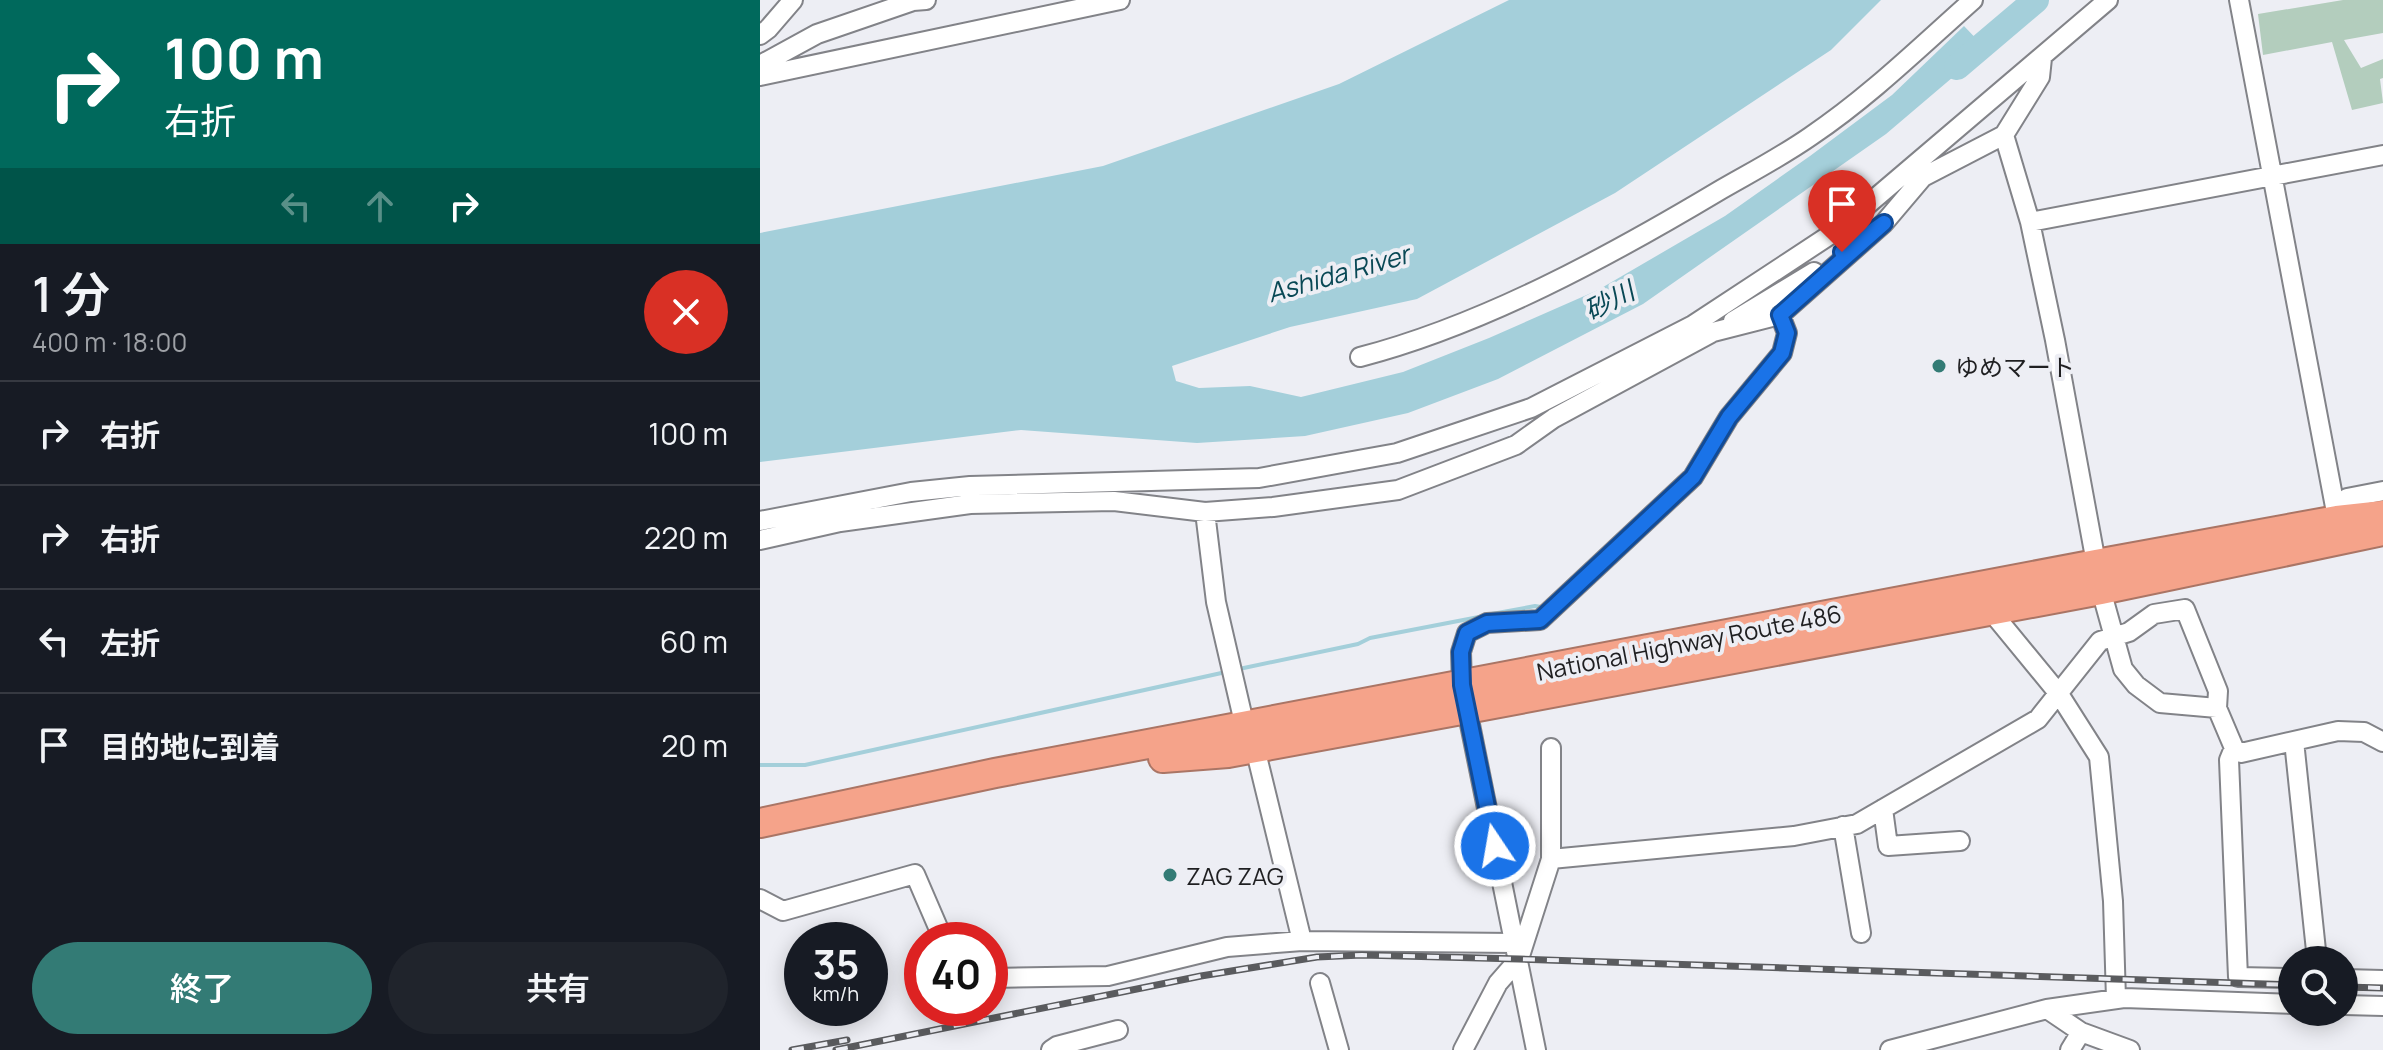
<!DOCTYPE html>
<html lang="ja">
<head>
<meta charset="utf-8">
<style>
  body { margin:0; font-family:Manrope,"Noto Sans JP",sans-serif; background:#20242c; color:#f1f3f6; height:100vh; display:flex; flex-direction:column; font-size:30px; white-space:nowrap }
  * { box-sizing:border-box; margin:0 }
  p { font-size:26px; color:#9ea1a6 }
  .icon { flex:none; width:44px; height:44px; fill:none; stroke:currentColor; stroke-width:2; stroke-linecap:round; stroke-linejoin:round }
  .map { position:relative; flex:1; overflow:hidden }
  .drawer { display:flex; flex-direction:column; background:#171b24; width:760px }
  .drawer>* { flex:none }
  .hud { background:#00695c; color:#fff; overflow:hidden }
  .tools { position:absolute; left:1518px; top:946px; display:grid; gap:16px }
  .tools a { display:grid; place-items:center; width:80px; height:80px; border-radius:50%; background:#171b24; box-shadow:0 4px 20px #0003; font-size:40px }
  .speed { position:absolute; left:24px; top:922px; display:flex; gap:16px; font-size:40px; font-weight:700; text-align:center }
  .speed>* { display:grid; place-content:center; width:104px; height:104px; border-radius:50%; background:#171b24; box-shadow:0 4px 20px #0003; line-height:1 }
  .speed small { font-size:20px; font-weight:400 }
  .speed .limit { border:12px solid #d22; background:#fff; color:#111 }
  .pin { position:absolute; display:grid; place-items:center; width:68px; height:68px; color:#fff; margin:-82px -34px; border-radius:50% 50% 50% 0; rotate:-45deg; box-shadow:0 0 8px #0007 }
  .pin .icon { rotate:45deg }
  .me { position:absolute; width:88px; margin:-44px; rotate:348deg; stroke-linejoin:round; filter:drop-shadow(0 0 6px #0008) }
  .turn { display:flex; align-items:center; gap:28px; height:168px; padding:0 32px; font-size:36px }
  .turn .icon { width:104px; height:104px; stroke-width:2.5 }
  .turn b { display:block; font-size:56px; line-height:68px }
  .lanes { display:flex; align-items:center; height:76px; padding:0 32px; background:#0003; justify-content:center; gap:40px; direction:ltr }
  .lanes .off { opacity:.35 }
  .round { display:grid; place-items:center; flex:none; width:84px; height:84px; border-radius:42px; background:#20242c }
  .summary { display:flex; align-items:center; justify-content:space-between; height:136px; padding:0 32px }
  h1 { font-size:48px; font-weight:600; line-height:60px }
  .action { display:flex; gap:16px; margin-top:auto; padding:16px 32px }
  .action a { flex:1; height:92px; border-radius:48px; background:#337b75; color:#fff; font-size:32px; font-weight:600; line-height:92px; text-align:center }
  .action a+a { background:#20242c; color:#f1f3f6 }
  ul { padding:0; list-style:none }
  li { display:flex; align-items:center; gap:24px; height:104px; padding:0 32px; border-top:2px solid #363941 }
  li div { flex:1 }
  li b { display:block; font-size:30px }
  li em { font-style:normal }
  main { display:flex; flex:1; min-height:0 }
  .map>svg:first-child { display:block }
  .green { fill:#b3cdbd }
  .water { fill:#a4cfda }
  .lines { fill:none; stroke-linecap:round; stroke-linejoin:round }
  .stream { stroke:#a4cfda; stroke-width:4 }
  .river { stroke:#a4cfda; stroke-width:26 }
  .minor-casing { stroke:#828388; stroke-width:22 }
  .highway-casing { stroke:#aa7565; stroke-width:32 }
  .minor { stroke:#fff; stroke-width:18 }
  .highway { stroke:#f5a38a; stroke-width:28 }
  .rail-casing { stroke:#5a5b5e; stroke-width:7 }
  .rail { stroke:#edeef4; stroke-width:4; stroke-dasharray:12; stroke-linecap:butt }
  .route-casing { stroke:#114b97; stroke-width:20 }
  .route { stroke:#1a73e8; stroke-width:14 }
  .poi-dot { fill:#337b75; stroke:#edeef4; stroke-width:3 }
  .labels { text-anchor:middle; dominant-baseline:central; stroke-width:8; stroke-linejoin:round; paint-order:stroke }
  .poi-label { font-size:24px; fill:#1f1f21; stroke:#edeef4; text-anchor:start }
  .street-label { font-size:24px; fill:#1f1f21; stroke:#edeef4 }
  .water-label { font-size:26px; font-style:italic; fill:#094855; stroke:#edeef4 }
</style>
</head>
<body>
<main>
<section class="drawer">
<div class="hud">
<div class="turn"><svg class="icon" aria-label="right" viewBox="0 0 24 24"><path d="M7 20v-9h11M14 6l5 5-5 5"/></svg><div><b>100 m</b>右折</div></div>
<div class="lanes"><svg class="icon off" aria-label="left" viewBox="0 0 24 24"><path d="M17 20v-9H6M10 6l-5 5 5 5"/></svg><svg class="icon off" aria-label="ahead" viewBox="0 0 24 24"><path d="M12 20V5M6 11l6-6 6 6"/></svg><svg class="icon" aria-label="right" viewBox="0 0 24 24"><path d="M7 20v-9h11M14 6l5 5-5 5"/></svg></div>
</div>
<div class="summary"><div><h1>1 分</h1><p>400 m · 18:00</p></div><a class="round" style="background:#d93025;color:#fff"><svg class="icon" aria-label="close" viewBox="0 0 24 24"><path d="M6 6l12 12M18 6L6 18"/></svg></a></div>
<ul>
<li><svg class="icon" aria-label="right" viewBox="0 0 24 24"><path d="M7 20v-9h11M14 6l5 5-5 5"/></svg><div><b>右折</b></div><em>100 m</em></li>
<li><svg class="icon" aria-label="right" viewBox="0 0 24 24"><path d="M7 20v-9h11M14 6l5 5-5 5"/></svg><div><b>右折</b></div><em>220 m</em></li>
<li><svg class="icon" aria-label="left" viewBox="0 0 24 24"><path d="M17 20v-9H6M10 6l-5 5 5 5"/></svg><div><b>左折</b></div><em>60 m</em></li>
<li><svg class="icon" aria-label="arrive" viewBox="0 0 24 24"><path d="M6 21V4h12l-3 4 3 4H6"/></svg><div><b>目的地に到着</b></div><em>20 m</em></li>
</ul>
<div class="action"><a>終了</a><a>共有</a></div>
</section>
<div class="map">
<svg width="1623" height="1050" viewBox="0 0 1623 1050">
  <rect width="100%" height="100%" fill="#edeef4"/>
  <path class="green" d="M1583,0H1623V33L1584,40L1601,68L1623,59V78L1620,79L1623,103L1592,110L1572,42L1503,55L1498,14Z"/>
  <path class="water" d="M749,0H1121L1071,50L855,193L657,299L530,327L412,366L416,381L439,388L490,386L541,397L643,372L729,338L838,290L965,216L1050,156L1132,95L1204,26L1226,49L1126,134L883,304L738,379L648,413L545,436L437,443L261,430L0,462V233L343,166L579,84Z"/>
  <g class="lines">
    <path class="stream" d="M732,614L775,606L781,607
      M479,669L598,644L610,638L724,616
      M0,765H45L466,672"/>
    <path class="river" d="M1197,67L1276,0"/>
    <defs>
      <path id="minor" d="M1479,0L1579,528
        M0,35L8,29L33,0
        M0,65L57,34L153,1L166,0
        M0,76L360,0
        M1244,135L1270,222L1295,340L1341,590L1363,669L1376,685L1400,703L1457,708L1474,748L1481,753L1578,731L1604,732L1623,742
        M1154,172L1163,177L1244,135L1280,77L1282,58
        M1270,222L1623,155
        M973,321L1054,272
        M600,357C723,325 848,257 957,192C988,174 1021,157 1051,136C1109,97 1160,47 1213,0
        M445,512L456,602L485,727
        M1577,520L1587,498L1623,491
        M0,521L151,492L210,486L499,478L637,453L771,408L933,325L1079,229L1348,0
        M0,540L80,522L210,504L354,501L445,512L513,507L638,490L756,445L794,418L953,332L1020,315L1124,223L1163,177
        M1230,610L1299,694L1339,757L1353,901L1356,999
        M1534,741L1557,960
        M495,748L542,941
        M1474,748L1469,760L1478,977L1532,978
        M1123,809L1128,846L1200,841
        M1083,826L1101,933
        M791,859L1034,836L1097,824L1278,719L1340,641L1369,632L1394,614L1425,609L1458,691L1457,708
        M0,899L23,911L155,874L180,932L187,940
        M230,978L348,976L467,947L542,941L755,943
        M1584,979L1623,980
        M560,983L579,1050
        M1584,1005L1623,1006
        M1287,1009L1321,1032L1370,1050
        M291,1050L297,1046L358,1030
        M703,1050L738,983L759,959L791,859V748
        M776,1050L702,685L701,652L707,633L727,623L780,620L933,477L969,417L1022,353L1027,333L1020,315
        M1130,1050L1287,1009L1364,998L1532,1004
        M1310,1050L1321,1032"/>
      <path id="highway" d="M403,758L468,753L707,709L1341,590L1623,531
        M0,823L235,773L1336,564L1577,520L1623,515"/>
    </defs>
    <use href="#minor" class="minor-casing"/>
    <use href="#highway" class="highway-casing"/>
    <use href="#minor" class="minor"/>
    <use href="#highway" class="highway"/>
    <defs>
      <path id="rail" d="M1584,987L1623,988
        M32,1050L87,1040
        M76,1050L441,976L557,957L602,955L759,959L1532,985"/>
    </defs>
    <use href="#rail" class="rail-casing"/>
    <use href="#rail" class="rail"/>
  </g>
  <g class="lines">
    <defs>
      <path id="route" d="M735,846L702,685L701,652L707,633L727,623L780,620L933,477L969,417L1022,353L1027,333L1020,315L1124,223L1082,252"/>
    </defs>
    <use href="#route" class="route-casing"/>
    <use href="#route" class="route"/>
  </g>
  <g class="poi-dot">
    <circle cx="1179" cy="366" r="8"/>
    <circle cx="410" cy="875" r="8"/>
  </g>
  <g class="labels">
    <g class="poi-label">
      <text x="1195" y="366">ゆめマート</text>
      <text x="426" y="875">ZAG ZAG</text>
    </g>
    <g class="street-label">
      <text transform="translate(929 642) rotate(-11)">National Highway Route 486</text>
    </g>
    <g class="water-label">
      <text transform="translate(578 273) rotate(-16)">Ashida River</text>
      <text transform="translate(849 300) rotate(-27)">砂川</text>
    </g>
  </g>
</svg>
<div class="tools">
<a><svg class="icon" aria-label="search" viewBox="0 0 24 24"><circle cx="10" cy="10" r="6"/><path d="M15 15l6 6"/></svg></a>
</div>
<div class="speed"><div>35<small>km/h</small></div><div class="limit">40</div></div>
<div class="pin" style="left:1082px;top:252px;background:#d93025"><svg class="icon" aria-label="arrive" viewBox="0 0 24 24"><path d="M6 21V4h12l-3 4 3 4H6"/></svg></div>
<svg class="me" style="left:735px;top:846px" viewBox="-20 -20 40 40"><circle r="17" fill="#1a73e8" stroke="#fff" stroke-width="3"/><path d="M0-11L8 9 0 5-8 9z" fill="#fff"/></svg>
</div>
</main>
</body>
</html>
